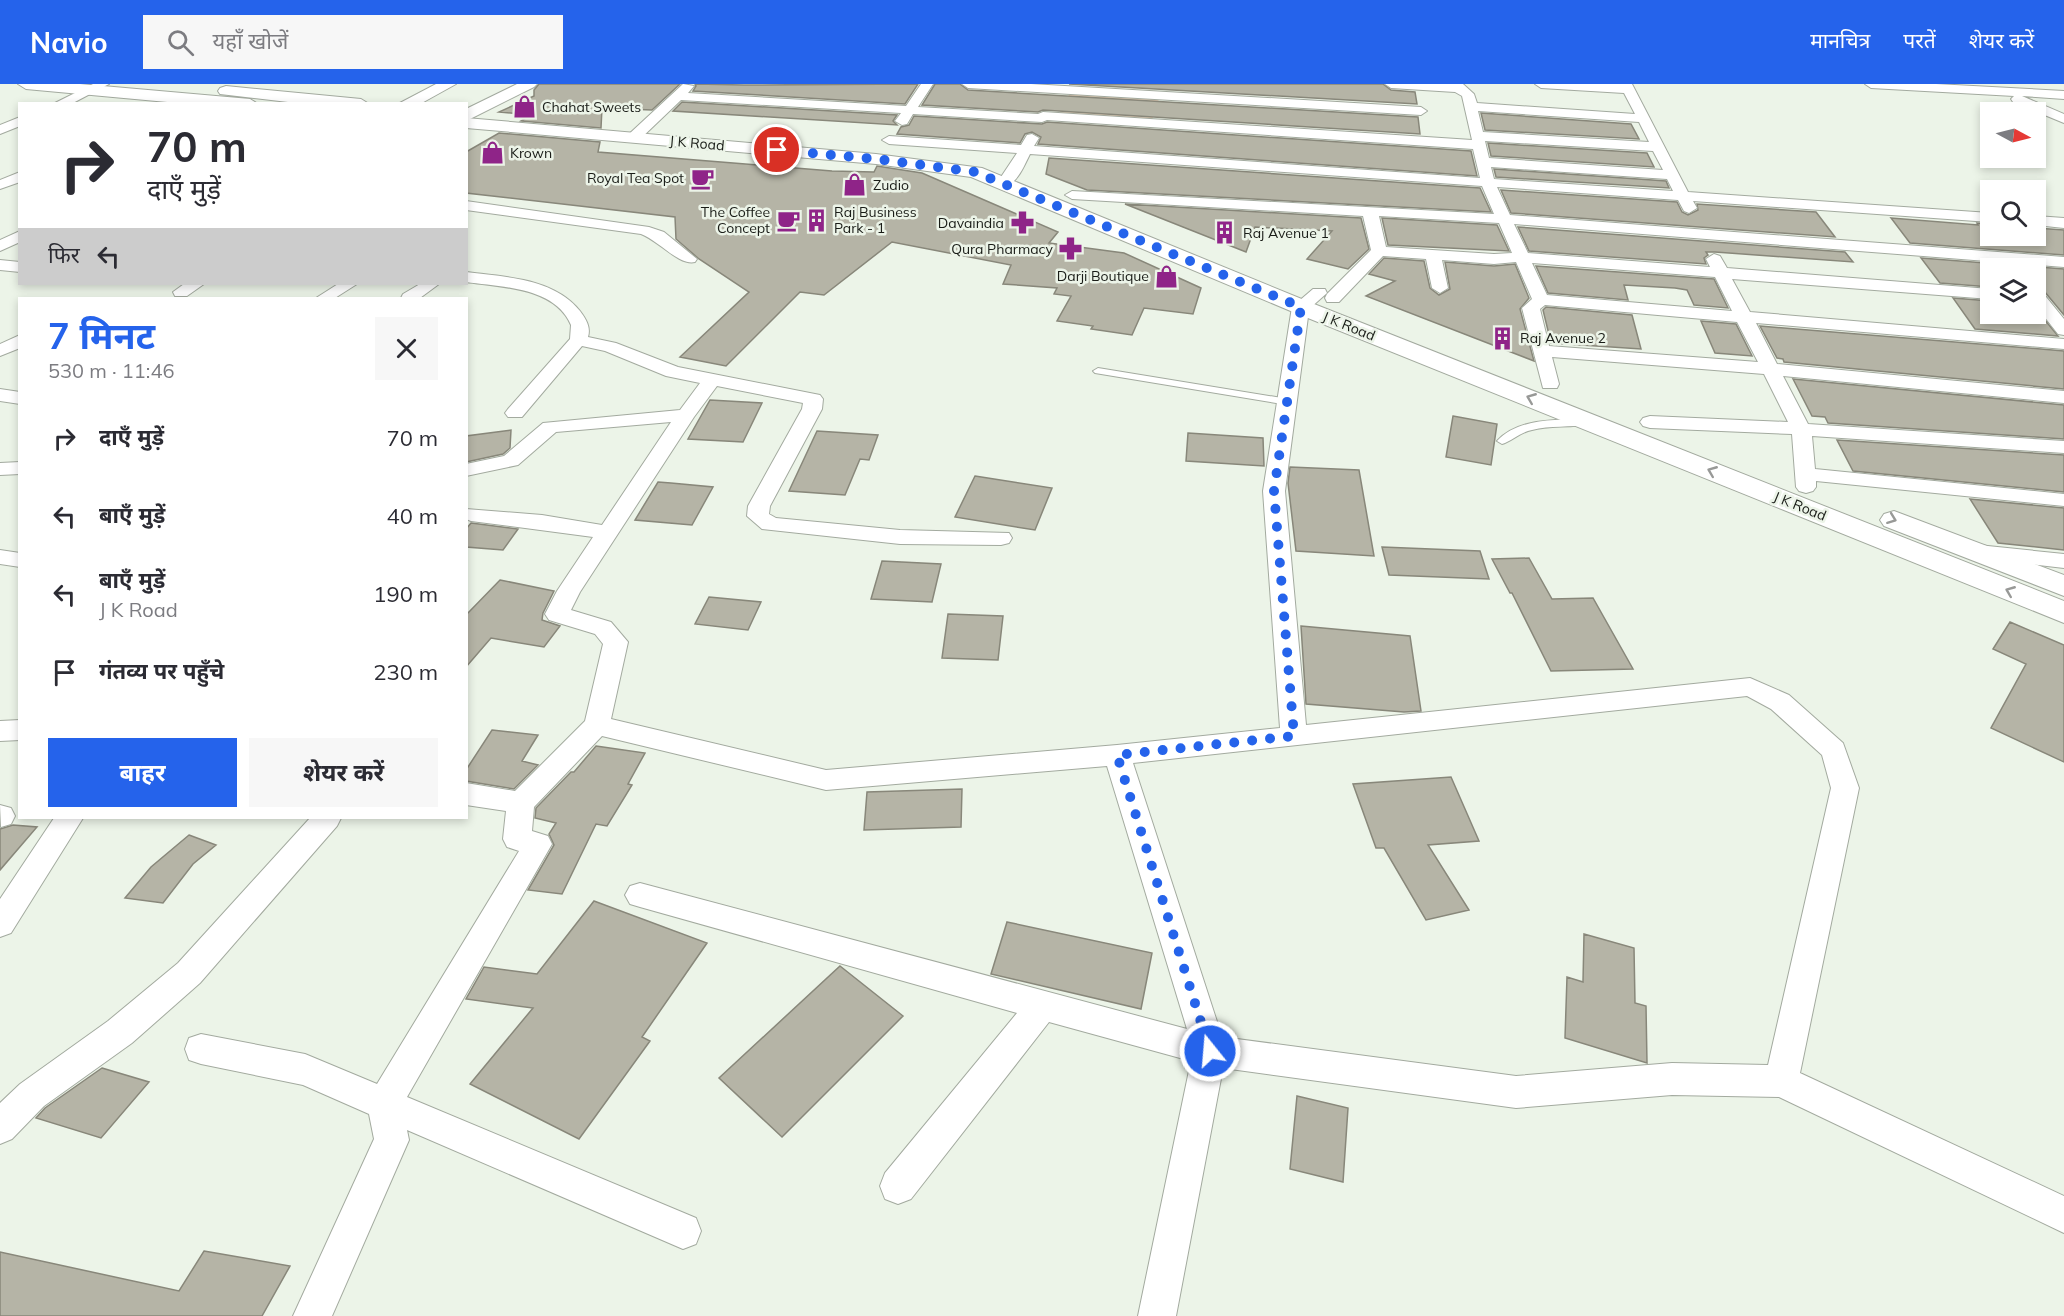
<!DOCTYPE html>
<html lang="hi">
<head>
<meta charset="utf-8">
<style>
  body { margin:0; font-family:Mulish,"Noto Sans Devanagari",sans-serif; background:#f7f7f7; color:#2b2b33; height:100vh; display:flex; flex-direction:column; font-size:22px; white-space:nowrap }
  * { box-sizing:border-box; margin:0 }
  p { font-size:20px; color:#7c7c81 }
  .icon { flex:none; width:33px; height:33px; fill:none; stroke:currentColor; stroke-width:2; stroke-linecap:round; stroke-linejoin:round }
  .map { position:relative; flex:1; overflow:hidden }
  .sheet { position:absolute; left:18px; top:213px; width:450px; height:522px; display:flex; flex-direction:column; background:#fff; border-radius:0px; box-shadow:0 3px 9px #0003 }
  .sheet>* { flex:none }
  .hud { position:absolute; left:18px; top:18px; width:450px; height:183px; border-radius:0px; box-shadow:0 3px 9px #0003; background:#fff; color:#2b2b33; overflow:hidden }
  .needle { width:39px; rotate:97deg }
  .controls { position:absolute; left:1980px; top:18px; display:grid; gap:12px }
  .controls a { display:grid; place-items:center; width:66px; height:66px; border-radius:0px; background:#fff; box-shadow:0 3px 9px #0003; font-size:30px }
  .pin { position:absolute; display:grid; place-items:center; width:51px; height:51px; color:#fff; margin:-26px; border:3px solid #fff; border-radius:50%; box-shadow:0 2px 6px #0007 }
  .me { position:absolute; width:66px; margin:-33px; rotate:343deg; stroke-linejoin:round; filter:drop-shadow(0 0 4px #0008) }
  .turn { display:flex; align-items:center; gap:21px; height:126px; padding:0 30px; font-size:27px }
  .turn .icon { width:78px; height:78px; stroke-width:2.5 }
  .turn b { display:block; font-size:42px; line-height:51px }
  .then { display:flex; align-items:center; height:57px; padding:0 30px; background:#0003; gap:12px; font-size:22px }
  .round { display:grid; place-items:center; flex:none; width:63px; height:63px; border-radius:0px; background:#f7f7f7 }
  .head { display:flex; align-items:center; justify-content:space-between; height:102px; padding:0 30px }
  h1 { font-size:36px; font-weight:700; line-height:45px; color:#2563eb }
  .action { display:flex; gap:12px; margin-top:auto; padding:12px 30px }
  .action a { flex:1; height:69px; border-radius:0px; background:#2563eb; color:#fff; font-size:24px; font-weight:700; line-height:69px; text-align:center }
  .action a+a { background:#f7f7f7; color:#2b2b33 }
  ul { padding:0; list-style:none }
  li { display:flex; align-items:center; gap:18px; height:78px; padding:0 30px }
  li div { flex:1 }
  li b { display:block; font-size:22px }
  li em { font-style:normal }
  header { display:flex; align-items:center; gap:36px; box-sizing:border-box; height:84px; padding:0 30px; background:#2563eb; color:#fff }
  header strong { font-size:28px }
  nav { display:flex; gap:33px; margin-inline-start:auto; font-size:21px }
  .search { width:420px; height:54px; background:#f7f7f7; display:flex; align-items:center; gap:15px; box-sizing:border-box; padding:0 21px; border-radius:0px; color:#7c7c81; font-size:22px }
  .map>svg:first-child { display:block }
  .green { fill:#e3ccb4 }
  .building { fill:#b5b4a6; stroke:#88877a; stroke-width:1.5 }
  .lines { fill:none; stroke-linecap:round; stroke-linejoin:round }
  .service-casing { stroke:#a3aa9f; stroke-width:2 }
  .minor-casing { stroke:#a3aa9f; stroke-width:2 }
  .tertiary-casing { stroke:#a3aa9f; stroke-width:2 }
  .secondary-casing { stroke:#a3aa9f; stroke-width:2 }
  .service { fill:#fff; fill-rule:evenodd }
  .minor { fill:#fff; fill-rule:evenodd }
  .tertiary { fill:#fff; fill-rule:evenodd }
  .secondary { fill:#fff; fill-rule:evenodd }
  .oneway { stroke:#989997 }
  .route { stroke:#2563eb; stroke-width:10; stroke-dasharray:0 18 }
  .labels { text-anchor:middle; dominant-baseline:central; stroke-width:5; stroke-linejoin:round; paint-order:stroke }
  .far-poi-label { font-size:14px; fill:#191c17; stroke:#ecf4e8; text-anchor:start }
  .far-street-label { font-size:14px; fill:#191c17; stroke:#ecf4e8 }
</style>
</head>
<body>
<header>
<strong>Navio</strong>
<div class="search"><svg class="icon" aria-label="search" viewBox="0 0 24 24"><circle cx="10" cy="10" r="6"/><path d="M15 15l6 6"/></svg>यहाँ खोजें</div>
<nav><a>मानचित्र</a><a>परतें</a><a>शेयर करें</a></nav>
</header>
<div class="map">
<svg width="2064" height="1232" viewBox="0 0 2064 1232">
  <rect width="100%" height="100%" fill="#ecf4e8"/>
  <path class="green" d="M1070,9L1159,15L1152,36L1059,30Z"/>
  <path class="building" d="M539,0H680L652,26L602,24L601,44L521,37L531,31L499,28L534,12V6Z
    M695,0L744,1L918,0L905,20L693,7L696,2Z
    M935,0H960L968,6L1418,33L1420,50L1043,26L1038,28L922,21Z
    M1069,0H1383L1391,6L1415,8L1417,20Z
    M682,18L897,31L893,37L897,41L673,27Z
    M1481,29L1631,40L1639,55L1485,46Z
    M914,32L1042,40L1047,38L1471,67L1477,92L1038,60L1041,53L1032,48L1025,50L1020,59L897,50L901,43L909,41Z
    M499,49L600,58L598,68L832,87L874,88L877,82L922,89L1058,148L1049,159L1124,169L1201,204L1193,230L1144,224L1132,251L1091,245L1093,242L1057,237L1071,212L1054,210L1057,204L1003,200L1011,181L892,158L824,211L800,208L726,282L680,273L749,208L699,175L676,155L675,133L466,109V68Z
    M1488,59L1647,69L1654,83L1491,72Z
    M1049,74L1480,104L1491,128L1087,106L1046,90Z
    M1494,85L1666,97L1669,104L1496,93Z
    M1501,106L1677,118L1682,128L1688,131L1698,126L1697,120L1816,128L1835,153L1511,129Z
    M1125,120L1361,134L1369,165L1348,185L1307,175L1332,147L1255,143L1246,168Z
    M1382,134L1497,141L1509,167L1388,161Z
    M1891,134L1978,141L1977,139L1990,140V152H2036V144L2064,146V171L1910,159Z
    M1518,143L1845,168L1853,178L1715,168H1706L1708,171L1704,174L1706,180L1529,167Z
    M1384,174L1424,177L1430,204L1439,211L1450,205L1445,178L1494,182L1515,180L1529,214L1520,225L1534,277L1366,212L1395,197L1369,190Z
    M1921,174L2064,185V231L2044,207L2036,205V184H1990V203L1940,199Z
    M1536,182L1714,195L1728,224L1694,221L1687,206L1675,204L1624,201L1628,216L1548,209Z
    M1953,214L1990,217V230H2036V225L2058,252L1975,245Z
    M1546,223L1632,231L1641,265L1551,259L1543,226Z
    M1701,237L1736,240L1752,272L1715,269Z
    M1760,242L2064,267V305L1784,278L1783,275L1777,274Z
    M1793,295L2064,321V355L1828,339L1825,333L1812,332Z
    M710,316L762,319L743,358L688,355Z
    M1453,332L1497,340L1491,381L1446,373Z
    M511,346L510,364L503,370L466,378V352Z
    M817,347L878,351L869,376L860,375L845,411L789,407Z
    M1188,349L1263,354L1264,382L1186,377Z
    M1837,356L2064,371V408L1853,387Z
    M1290,383L1359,386L1374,472L1296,467L1288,399Z
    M975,392L1052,404L1035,446L955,433Z
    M658,398L671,399L713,403L692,441L635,436Z
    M1970,415L2064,424V466L1998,459Z
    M471,439L518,445L503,466L466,463V445Z
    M1382,463L1480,467L1489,495L1389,491Z
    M1529,474L1552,515L1593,514L1633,585L1551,587L1512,509H1510L1492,475Z
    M882,477L941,480L932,518L871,515Z
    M500,496L554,507L543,529L542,536L560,542L544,563L491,554L466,583V531Z
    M709,513L761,518L748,546L695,540Z
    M948,530L1003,532L998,576L942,574Z
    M2010,538L2064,561V678L1991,644L2026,580L1993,565Z
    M1301,542L1410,552L1421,627L1404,628L1306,620Z
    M492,646L538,651L522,677L538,681L514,705L466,697V686Z
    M596,662L645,669L628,700L632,701L607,742L596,740L562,810L528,806L554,761L549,750L556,739L535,734L536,724L571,688H574Z
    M1451,693L1479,757L1428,761L1469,826L1426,836L1384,764H1376L1353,700Z
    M962,705L961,743L864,746L867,708Z
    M13,741L37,743L0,786V745Z
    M189,751L216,761L193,780L163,819L125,814L151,783Z
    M594,817L707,859L642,953L650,957L579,1055L470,1000L533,924L466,915L484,883L537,890Z
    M1007,838L1152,869L1141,925L991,890Z
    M1584,850L1634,864L1635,919L1646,922L1647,979L1565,954L1567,893L1583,898Z
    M840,882L903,932L782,1053L719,994Z
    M102,984L149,998L101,1054L36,1034L45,1024Z
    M1297,1012L1348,1024L1343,1098L1290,1085Z
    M204,1167L290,1182L262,1232H0V1168L179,1207Z"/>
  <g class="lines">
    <defs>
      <path id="service" d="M1098,284L1288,315L1293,318L1288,321L1095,289L1093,287Z
        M1585,335L1589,336V340C1570,344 1550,341 1532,346C1520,348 1512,357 1502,360L1497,357C1518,334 1556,336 1585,335Z"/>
      <path id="minor" d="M93,0H109L71,20H53Z
        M683,0L694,2L688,9L906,22L921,0H933L918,23L1038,30L1043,28L1472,56L1462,12L1455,8L1391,4L1385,0H1463L1474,10L1477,19L1635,30L1624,9L1541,4L1535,0H1632L1688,108L1990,129V138L1693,117L1697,124L1689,129L1684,127L1678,116L1497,103L1510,131L2064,173V183L1514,140L1528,169L1710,183L1706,175L1714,170L1720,172L1727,184L1990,205V215L1732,195L1750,228L2064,255V265L1756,239L1777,280L2064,307V319L1783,292L1808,340L2064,357V369L1812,352L1815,385L2064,410V422L1816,397V403L1813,407L1806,409L1799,407L1796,403L1792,350L1650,344L1643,342L1640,338L1643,334L1650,332L1788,338L1764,290L1552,273L1559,300L1557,304H1543L1522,224L1532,215L1516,178L1494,180L1442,176L1448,204L1440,209L1432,204L1426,175L1383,172L1339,218H1327L1325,214L1327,210L1371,166L1363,132L1072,115L1065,111L1072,107L1494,130L1482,102L1030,70C1024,82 1017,100 1004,103L997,99L1017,69L889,60L882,56L889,52L1021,61L1027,51L1032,50L1039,54L1034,62L1480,94L1473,65L1047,36L1042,38L913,30L907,40L902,41L895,37L901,29L681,16L638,57H628L626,54L628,51ZM1478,27L1639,38L1649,58L1483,48ZM1485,57L1653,67L1663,86L1489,74ZM1491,83L1667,95L1673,107L1494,95ZM1379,132L1499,139L1512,169L1494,170L1386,163ZM1532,179L1715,193L1732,227L1547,211ZM1545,221L1737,238L1758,278L1549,262L1540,225Z
        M962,0H1031L1421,23L1427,27L1421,31L968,4Z
        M1865,0H1936L2064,7V15L2022,12L2064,30V39L2013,18L2011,15L2014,12L1871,4Z
        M20,33V42L0,50V41Z
        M20,88V98L0,105V96Z
        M466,117L649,143L664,148L697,175L695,178C679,182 658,156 641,150L466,126Z
        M2036,132L2064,134V144L2036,141Z
        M20,147V158L0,167V156Z
        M0,176L20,178V188L0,186Z
        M466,188C505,193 554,194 580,227C586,235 591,243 588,253L616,259L678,283L820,311L823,315L822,325L770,422L769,430L776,434L900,446L1009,449L1012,454L1009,459L1001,461L900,460L762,445L747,432L748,422L802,325L803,319L717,302L694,333L580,508L571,526L611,538L628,558L611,635L826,686L1117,661L1280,644L1263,407L1292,223L1313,205H1325L1327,209L1309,225L1285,407L1306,641L1750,594L1789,611L1843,659L1859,704L1800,989L2064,1112V1149L1779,1013L1672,1011L1516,1024L1223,984L1176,1232H1138L1191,977L1049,938L911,1115L898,1120L885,1115L880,1102L885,1089L1017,929L640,823L630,820L625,811L630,802L640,799L1187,945L1107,682L826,706L602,652L534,723L532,747L548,752L552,760L407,1013L696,1134L701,1147L696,1160L683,1165L407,1046L409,1056L332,1232H293L374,1055L369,1030L303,1001L201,980L189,976L185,965L189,954L201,950L305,970L377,1000L519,767L507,763L503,755L506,727L466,721V699L515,707L585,637L603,560L595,550L549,536L545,530L557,507L593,453L471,437L466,435V425L542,431L602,441L671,338L556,348L518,381L466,392V380L504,372L543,339L680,326L700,299L666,292L605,267L582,262L522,333H508L505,329L508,325L570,255L571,241C555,203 501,203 466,198ZM1747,612L1771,625L1822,671L1831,704L1768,981L1672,979L1516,992L1222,953L1133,679Z
        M184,200H204L187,212H175L173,208Z
        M338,200H357L335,214H316Z
        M420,200H439L420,214H401L403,210Z
        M2036,207L2042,208L2064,235V251L2058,250L2036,222Z
        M20,251V264L0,272V260Z
        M0,305L20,308V320L0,317Z
        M20,378V390L0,391V379Z
        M1978,461L2064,470V484L1970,473L1967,468L1970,463Z
        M0,466L20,469V483L0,480Z
        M20,636V656L0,657V637Z
        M0,721L11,724L15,732L11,740L1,743Z
        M54,734H83L11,849L0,853V815Z
        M310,734H341L337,742L200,899L132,959L44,1022L12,1055L0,1060V1019L20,1000L108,937L178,879Z"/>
      <path id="tertiary" d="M436,0H456L420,20H398Z
        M517,0H537L534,3L466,37V25Z"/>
      <path id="secondary" d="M18,0H80L250,15L258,20H189L26,5Z
        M226,2L361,15L369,20H305L220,10L218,7L220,4Z
        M466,34L876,70L982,84L1309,218L2064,517V539L1293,228L971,93L876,80L466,44Z
        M1894,427L2064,491V512L1884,442L1880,436L1884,430Z"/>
    </defs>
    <use href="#service" class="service-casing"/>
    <use href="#minor" class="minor-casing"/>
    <use href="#tertiary" class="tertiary-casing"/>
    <use href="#secondary" class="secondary-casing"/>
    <use href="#service" class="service"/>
    <use href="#minor" class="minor"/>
    <use href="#tertiary" class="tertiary"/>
    <use href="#secondary" class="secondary"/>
  </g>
  <defs><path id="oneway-chevron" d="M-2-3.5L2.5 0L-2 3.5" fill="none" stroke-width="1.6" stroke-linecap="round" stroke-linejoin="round" transform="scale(1.5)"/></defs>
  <g class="oneway">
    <use href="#oneway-chevron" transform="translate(1531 314) rotate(-158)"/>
    <use href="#oneway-chevron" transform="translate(1712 387) rotate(-158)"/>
    <use href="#oneway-chevron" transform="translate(1892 435) rotate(21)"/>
    <use href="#oneway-chevron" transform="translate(2010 507) rotate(-158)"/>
  </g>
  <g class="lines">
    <path class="route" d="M777,66L876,75L975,88L1301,223L1274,407L1294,652L1117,671L1210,967"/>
  </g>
  <defs>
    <symbol id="shop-bare" viewBox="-9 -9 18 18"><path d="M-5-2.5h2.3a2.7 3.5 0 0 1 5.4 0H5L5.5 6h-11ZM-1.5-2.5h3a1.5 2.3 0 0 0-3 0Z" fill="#8f2488" stroke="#ecf4e8" stroke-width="2.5" paint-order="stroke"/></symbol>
    <symbol id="cafe-bare" viewBox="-9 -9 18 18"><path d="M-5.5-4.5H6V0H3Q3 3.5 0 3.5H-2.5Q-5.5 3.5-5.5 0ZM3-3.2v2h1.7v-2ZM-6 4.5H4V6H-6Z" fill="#8f2488" stroke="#ecf4e8" stroke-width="2.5" paint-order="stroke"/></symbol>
    <symbol id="building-bare" viewBox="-9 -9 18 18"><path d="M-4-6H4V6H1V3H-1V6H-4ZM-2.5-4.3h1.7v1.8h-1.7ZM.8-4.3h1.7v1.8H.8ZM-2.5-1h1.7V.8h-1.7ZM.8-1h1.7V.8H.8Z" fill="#8f2488" stroke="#ecf4e8" stroke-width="2.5" paint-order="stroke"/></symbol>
    <symbol id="pharmacy-bare" viewBox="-9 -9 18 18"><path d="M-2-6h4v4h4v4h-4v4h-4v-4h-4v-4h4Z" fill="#8f2488" stroke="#ecf4e8" stroke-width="2.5" paint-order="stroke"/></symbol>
  </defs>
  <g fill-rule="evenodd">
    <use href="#shop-bare" x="508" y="6" width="33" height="33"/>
    <use href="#shop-bare" x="476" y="52" width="33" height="33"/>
    <use href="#cafe-bare" x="686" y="78" width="33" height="33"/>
    <use href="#shop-bare" x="838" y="84" width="33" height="33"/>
    <use href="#cafe-bare" x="772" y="120" width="33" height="33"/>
    <use href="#building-bare" x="800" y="120" width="33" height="33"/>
    <use href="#pharmacy-bare" x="1006" y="122" width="33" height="33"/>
    <use href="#building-bare" x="1208" y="132" width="33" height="33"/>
    <use href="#pharmacy-bare" x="1054" y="148" width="33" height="33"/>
    <use href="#shop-bare" x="1150" y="176" width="33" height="33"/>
    <use href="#building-bare" x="1486" y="238" width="33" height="33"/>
  </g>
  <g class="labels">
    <g class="far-poi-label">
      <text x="542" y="23">Chahat Sweets</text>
      <text x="510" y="69">Krown</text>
      <text x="684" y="94" text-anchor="end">Royal Tea Spot</text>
      <text x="873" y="101">Zudio</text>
      <text x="770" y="128" text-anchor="end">The Coffee<tspan x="770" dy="16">Concept</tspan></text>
      <text x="834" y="128">Raj Business<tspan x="834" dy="16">Park - 1</tspan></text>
      <text x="1004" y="139" text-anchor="end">Davaindia</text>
      <text x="1243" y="149">Raj Avenue 1</text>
      <text x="1053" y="165" text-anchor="end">Qura Pharmacy</text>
      <text x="1149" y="192" text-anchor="end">Darji Boutique</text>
      <text x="1520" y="254">Raj Avenue 2</text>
    </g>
    <g class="far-street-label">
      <text transform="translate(697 59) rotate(5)">J K Road</text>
      <text transform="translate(1349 242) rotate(22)">J K Road</text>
      <text transform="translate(1800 422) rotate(22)">J K Road</text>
    </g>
  </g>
</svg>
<div class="controls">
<a><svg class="needle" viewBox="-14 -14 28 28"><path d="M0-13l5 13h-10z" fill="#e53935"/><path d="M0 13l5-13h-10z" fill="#7c7c81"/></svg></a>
<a><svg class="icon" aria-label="search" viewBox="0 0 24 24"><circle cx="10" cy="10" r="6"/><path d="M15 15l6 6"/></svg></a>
<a><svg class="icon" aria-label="layers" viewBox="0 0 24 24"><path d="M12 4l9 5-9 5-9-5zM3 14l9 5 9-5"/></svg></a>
</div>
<div class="pin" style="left:777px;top:66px;background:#d93025"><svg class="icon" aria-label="arrive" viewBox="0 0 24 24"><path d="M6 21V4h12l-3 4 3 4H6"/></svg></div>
<svg class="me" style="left:1210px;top:967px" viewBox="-20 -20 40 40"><circle r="17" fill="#2563eb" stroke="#fff" stroke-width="3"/><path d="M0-11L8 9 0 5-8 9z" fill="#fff"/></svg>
<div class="hud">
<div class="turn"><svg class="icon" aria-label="right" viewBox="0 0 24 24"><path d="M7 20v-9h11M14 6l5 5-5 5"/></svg><div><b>70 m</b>दाएँ मुड़ें</div></div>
<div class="then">फिर<svg class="icon" aria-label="left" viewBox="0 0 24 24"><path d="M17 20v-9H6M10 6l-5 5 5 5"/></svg></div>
</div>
<section class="sheet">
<div class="head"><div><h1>7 मिनट</h1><p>530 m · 11:46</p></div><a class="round"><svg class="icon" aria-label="close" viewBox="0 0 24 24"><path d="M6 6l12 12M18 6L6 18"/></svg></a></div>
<ul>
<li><svg class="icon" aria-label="right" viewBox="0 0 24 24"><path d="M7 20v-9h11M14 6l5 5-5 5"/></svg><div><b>दाएँ मुड़ें</b></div><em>70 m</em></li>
<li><svg class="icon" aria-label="left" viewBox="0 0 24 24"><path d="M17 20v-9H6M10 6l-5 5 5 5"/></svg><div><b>बाएँ मुड़ें</b></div><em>40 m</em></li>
<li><svg class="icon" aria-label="left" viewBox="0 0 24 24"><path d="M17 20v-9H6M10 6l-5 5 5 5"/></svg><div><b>बाएँ मुड़ें</b><p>J K Road</p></div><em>190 m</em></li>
<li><svg class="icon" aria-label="arrive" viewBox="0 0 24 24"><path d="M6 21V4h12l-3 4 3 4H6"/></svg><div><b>गंतव्य पर पहुँचे</b></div><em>230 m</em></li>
</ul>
<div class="action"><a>बाहर</a><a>शेयर करें</a></div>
</section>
</div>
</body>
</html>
